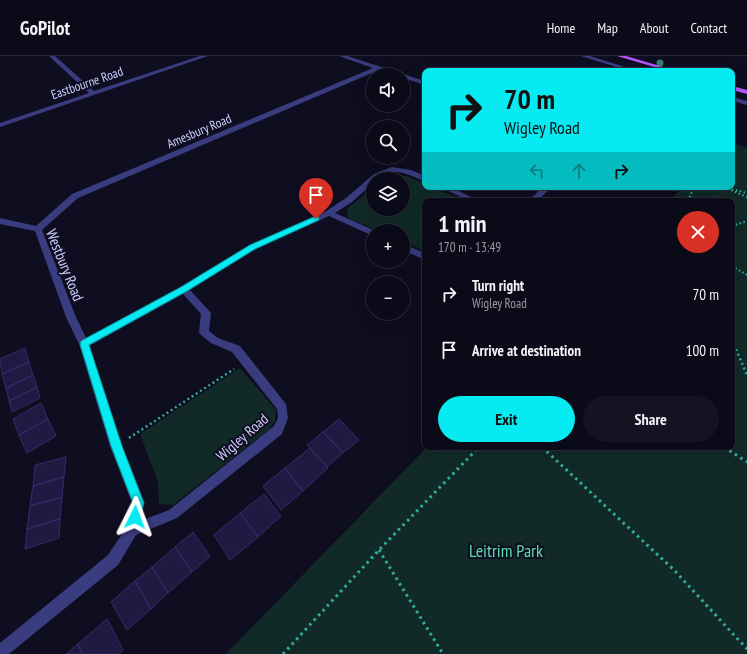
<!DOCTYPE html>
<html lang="en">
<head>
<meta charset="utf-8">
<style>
  body { margin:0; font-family:"PT Sans Narrow",sans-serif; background:#141321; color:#f1f3f6; height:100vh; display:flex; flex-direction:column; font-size:15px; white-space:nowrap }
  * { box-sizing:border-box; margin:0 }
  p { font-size:13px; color:#9a9aa2 }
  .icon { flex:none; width:22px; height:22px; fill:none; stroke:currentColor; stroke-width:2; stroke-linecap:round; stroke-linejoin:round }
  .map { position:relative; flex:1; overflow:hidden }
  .sheet { position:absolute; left:422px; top:142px; width:313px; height:252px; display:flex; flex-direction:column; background:#0b0a18; border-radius:8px; box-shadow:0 4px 16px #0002,0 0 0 1px #2b2b37 }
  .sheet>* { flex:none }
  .hud { position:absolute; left:422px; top:12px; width:313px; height:122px; border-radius:8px; box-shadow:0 4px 16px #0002,0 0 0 1px #2b2b37; background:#06ebf1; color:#111; overflow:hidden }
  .tools { position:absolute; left:366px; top:12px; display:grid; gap:8px }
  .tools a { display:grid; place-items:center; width:44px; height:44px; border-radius:50%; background:#0b0a18; box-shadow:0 4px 16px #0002,0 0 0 1px #2b2b37; font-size:20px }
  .pin { position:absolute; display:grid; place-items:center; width:34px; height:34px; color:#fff; margin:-41px -17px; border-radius:50% 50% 50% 0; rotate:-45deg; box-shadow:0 0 4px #0007 }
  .pin .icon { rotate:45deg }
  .me { position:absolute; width:44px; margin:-22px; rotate:3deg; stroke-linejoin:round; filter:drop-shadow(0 0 3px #0008) }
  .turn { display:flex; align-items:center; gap:14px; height:84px; padding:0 16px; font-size:18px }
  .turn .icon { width:52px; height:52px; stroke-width:2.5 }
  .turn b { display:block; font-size:28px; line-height:34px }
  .lanes { display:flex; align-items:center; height:38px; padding:0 16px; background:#0003; justify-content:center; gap:20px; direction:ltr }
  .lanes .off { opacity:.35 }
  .round { display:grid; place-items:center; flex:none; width:42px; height:42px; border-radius:21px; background:#141321 }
  .head { display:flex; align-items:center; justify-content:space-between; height:68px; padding:0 16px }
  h1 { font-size:24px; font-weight:700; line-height:30px }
  .cta { display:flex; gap:8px; margin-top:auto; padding:8px 16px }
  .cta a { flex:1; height:46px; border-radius:24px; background:#06ebf1; color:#111; font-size:16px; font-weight:700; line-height:46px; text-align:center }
  .cta a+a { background:#141321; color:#f1f3f6 }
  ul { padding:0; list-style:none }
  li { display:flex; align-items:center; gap:12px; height:56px; padding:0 16px }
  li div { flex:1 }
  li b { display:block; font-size:15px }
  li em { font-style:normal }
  header { display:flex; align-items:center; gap:24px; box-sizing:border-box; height:56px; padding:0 20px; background:#0b0a18; border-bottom:1px solid #2b2b37 }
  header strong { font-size:19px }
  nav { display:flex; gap:22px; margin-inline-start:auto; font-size:14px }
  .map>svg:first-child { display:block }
  .green { fill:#112a27 }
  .building { fill:#1f1a41; stroke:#342c6c }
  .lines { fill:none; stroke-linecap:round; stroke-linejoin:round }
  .path-far3 { stroke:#31af9e; stroke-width:1.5; stroke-dasharray:1 2; stroke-linecap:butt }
  .path-far2 { stroke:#31af9e; stroke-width:2; stroke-dasharray:1.5 2.5; stroke-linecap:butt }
  .path-far1 { stroke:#31af9e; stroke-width:2.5; stroke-dasharray:2 3; stroke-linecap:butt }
  .path { stroke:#31af9e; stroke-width:3; stroke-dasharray:2.5 4; stroke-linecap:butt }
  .street { fill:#393c7e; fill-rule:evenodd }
  .primary { fill:#b257fb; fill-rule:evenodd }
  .tree { fill:#397f71 }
  .route { fill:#06ebf1; stroke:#04999d }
  .labels { text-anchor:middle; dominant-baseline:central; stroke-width:4; stroke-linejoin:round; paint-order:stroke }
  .far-street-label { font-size:13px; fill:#d0cefe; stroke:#0f0d20 }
  .street-label { font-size:15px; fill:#d0cefe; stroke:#0f0d20 }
  .near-park-label { font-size:18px; fill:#5cdcb3; stroke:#0f0d20 }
</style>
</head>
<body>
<header>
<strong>GoPilot</strong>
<nav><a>Home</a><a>Map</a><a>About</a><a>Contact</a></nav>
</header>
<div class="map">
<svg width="747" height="598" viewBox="0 0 747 598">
  <rect width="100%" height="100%" fill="#0f0d20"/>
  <path class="green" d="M732,87L747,92V598H226L427,391H732V145H670L682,131H732Z
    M390,119L407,120L425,128V131H432L465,145H425V195L403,185V175H379L348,162L347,156L349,151L373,132V153H403V123H382Z
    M240,312L276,354L275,365L269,373L173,449L159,448L158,426L140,378Z"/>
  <path class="building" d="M25,292L29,306L2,318L0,303Z
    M29,306L33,319L6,332L2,318Z
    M33,319L37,331L9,345L6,332Z
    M37,331L40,342L12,356L9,345Z
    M41,347L48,363L19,379L13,363Z
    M48,363L56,380L27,397L19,379Z
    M339,363L359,384L343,397L323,376Z
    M323,376L343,397L327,411L307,389Z
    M310,392L328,412L303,435L285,412Z
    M66,401L64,421L33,430L35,409Z
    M285,412L303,435L281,454L263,430Z
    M64,421L62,441L30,450L33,430Z
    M264,438L281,460L258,481L240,457Z
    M62,441L60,463L27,473L30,450Z
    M240,457L258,481L230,504L214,479Z
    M60,463L59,482L25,493L27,473Z
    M193,476L210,500L192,516L175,491Z
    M175,491L192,516L168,537L152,511Z
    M152,511L168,537L151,553L135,525Z
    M135,525L151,553L127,574L111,546Z
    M107,563L123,594L119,598H82L78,588Z
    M78,588L82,598H66Z"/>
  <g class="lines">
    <path class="path-far3" d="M686,13L695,15"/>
    <path class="path-far2" d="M724,131L747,141
      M732,133L747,137
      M688,145L694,131
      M732,170L747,165
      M732,210L747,219"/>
    <path class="path-far1" d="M732,284L747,319
      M129,382L234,313"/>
    <path class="path" d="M542,391L674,514L747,593
      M724,391L747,406
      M379,494L443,598
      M283,598L379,494L479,391"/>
    <path class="street" d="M49,0H55L94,35L200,0H208L0,71V67L89,37Z
      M339,0H347L425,25V29L403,22V19H393L379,14L78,142L42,174L76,261L86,282L181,231L250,189L326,155L346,142L374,118L392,111L411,114L425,120V125C415,122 405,115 394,116C387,116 381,123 373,123V127L352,146L335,157L376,175H373V180L329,160L256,193L190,234L211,257L209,275L218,282L240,290L286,348L288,362L282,378L177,462L136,479L118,509L9,598H0V587L108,499L126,472L132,447L110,390L79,288L66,261L35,175L0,168V162L36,170L72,138L373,12ZM183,238L201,258L199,276L201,279L211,287L232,296L277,353L278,362L274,370L169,454L140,465L144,447L122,390L89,290Z
      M581,0H590L638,15H629Z
      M732,41L747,45V49L732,45Z
      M440,131H450L480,145H469Z
      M543,131H552L537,145H528Z
      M403,188L425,197V204L403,194Z"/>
    <path class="primary" d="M617,0H626L677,15H668Z
      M732,30L747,34V38L732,34Z"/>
  </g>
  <circle class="tree" cx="660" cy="7" r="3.5"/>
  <path class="route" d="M316,160L319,161V164L255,193L187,235L89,289L122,390L144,447L139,465L135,467L131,465L129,461L133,447L111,390L80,288L81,285L181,231L250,189Z"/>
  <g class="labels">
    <g class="far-street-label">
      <text transform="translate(87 27) rotate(-19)">Eastbourne Road</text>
      <text transform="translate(199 75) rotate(-23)">Amesbury Road</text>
    </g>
    <g class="street-label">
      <text transform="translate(65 209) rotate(68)">Westbury Road</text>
      <text transform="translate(242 381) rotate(-41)">Wigley Road</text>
    </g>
    <g class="near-park-label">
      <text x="506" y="494">Leitrim Park</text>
    </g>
  </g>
</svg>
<div class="tools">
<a><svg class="icon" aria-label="sound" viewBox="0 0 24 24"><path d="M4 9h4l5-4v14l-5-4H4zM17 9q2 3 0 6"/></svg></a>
<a><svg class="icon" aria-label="search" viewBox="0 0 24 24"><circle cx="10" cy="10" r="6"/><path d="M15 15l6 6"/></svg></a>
<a><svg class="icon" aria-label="layers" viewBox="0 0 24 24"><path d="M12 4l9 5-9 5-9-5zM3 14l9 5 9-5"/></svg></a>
<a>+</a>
<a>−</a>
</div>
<div class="pin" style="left:316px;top:163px;background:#d93025"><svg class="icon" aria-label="arrive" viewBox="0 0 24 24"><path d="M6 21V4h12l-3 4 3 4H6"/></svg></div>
<svg class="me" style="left:135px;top:461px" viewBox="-20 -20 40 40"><path d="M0-17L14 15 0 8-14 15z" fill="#06ebf1" stroke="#fff" stroke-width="4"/></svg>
<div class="hud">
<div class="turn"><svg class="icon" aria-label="right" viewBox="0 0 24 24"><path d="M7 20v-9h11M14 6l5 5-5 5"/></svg><div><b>70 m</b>Wigley Road</div></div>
<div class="lanes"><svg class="icon off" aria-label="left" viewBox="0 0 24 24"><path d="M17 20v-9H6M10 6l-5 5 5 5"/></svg><svg class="icon off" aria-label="ahead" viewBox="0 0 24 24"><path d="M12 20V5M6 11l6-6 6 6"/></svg><svg class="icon" aria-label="right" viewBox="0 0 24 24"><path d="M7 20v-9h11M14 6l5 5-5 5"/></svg></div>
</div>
<section class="sheet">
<div class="head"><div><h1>1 min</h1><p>170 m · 13:49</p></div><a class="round" style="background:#d93025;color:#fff"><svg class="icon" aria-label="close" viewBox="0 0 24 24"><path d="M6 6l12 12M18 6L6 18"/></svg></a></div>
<ul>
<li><svg class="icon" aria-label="right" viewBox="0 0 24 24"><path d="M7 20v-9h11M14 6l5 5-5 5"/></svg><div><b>Turn right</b><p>Wigley Road</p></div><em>70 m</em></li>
<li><svg class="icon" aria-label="arrive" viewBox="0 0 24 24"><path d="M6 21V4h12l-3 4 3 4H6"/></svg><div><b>Arrive at destination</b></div><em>100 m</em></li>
</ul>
<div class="cta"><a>Exit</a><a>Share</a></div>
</section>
</div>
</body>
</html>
